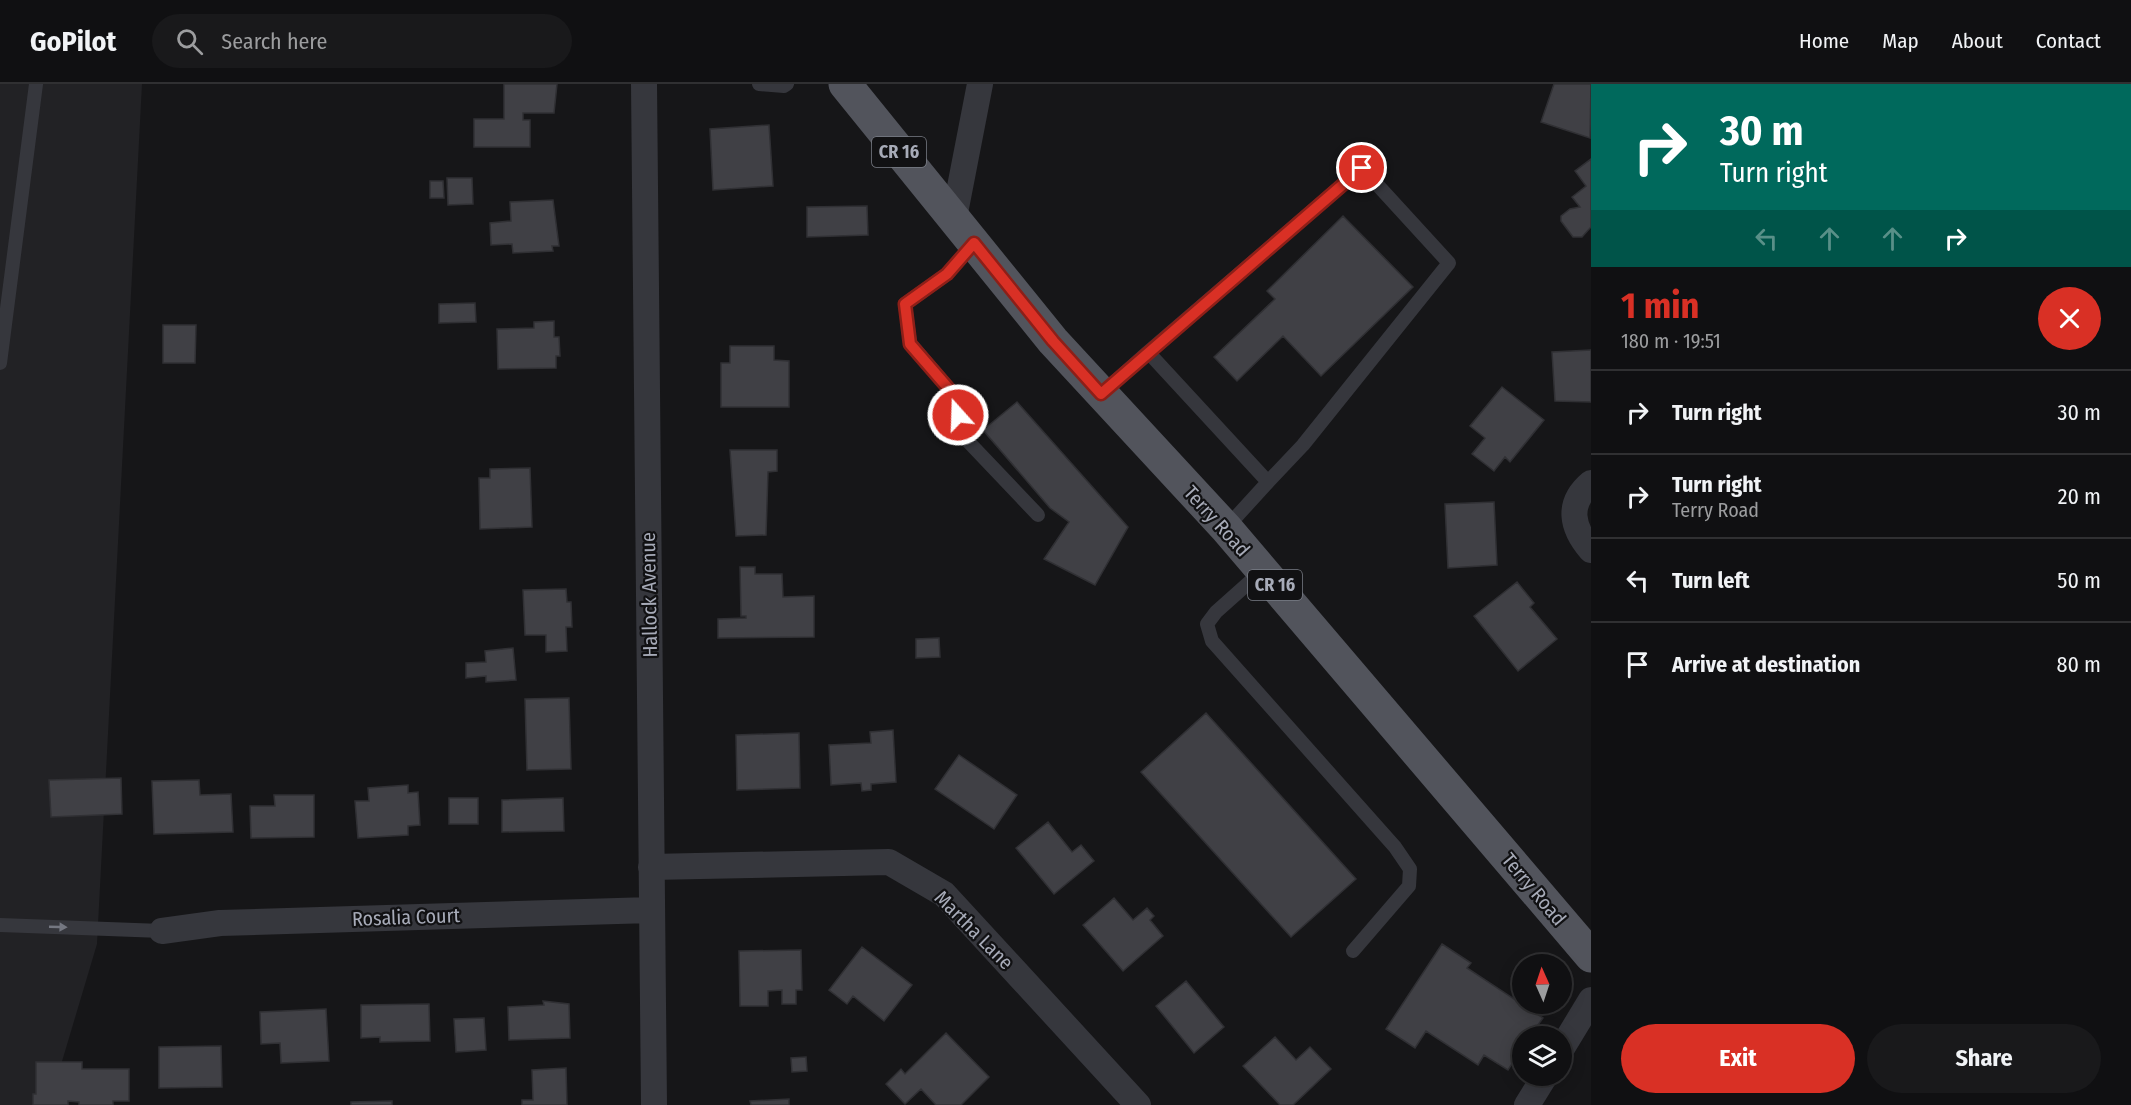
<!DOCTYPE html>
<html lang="en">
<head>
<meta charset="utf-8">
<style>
  body { margin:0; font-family:"Fira Sans Condensed",sans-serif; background:#19191b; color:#f1f3f6; height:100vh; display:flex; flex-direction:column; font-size:22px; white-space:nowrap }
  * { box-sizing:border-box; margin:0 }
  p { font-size:20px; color:#9c9d9f }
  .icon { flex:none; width:33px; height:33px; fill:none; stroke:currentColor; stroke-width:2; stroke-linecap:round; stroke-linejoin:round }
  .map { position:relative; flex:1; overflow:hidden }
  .drawer { display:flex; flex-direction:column; background:#101012; width:540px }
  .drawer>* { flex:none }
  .banner { background:#00695c; color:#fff; overflow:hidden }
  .needle { width:39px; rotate:357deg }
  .tools { position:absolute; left:1512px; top:870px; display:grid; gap:12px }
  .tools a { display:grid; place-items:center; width:60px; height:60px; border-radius:50%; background:#101012; box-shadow:0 3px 15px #0003,0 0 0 2px #303032; font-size:30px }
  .pin { position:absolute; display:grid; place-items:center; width:51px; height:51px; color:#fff; margin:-26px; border:3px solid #fff; border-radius:50%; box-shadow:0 2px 6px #0007 }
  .me { position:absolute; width:66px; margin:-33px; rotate:340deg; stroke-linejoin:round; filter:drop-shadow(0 0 4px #0008) }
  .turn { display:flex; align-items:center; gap:21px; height:126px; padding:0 30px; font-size:27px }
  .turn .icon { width:78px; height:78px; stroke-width:2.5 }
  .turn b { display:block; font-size:42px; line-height:51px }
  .lanes { display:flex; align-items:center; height:57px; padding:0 30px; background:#0003; justify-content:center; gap:30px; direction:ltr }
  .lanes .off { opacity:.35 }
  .round { display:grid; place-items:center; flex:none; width:63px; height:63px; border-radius:32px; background:#19191b }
  .head { display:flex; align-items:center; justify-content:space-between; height:102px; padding:0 30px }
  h1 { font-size:36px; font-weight:700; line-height:45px; color:#d93025 }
  .cta { display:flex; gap:12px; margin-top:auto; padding:12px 30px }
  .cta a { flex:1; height:69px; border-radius:36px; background:#d93025; color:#fff; font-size:24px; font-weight:700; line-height:69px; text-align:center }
  .cta a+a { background:#19191b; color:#f1f3f6 }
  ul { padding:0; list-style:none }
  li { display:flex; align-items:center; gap:18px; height:84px; padding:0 30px; border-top:2px solid #303032 }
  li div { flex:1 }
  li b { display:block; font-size:22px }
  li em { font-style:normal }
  header { display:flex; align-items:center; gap:36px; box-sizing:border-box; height:84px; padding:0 30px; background:#101012; border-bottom:2px solid #303032 }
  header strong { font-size:28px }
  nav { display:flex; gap:33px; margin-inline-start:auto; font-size:21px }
  .search { width:420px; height:54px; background:#19191b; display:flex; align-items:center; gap:15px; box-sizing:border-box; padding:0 21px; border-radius:33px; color:#9c9d9f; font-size:22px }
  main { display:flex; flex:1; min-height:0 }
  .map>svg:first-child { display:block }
  .built { fill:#222225 }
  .building { fill:#404045; stroke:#303034; stroke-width:1.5 }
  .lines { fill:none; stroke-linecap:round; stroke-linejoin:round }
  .service { stroke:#36373d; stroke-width:14 }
  .minor { stroke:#36373d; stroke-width:26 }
  .primary { stroke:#52545c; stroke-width:33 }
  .oneway { fill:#747781 }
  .route-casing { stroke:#8d1f18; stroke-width:15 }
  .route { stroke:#d93025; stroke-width:10 }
  .labels { text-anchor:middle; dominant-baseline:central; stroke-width:4.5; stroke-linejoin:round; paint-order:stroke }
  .shield { fill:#111113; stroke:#7a7d86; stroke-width:1.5 }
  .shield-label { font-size:18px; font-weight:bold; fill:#a7abb8 }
  .street-label { font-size:20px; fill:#a7abb8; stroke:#111113 }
</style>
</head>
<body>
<header>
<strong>GoPilot</strong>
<div class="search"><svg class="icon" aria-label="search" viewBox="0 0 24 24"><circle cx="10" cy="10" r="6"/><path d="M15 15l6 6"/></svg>Search here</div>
<nav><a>Home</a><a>Map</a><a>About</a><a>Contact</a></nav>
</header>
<main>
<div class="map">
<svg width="1591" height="1021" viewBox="0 0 1591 1021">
  <rect width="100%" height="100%" fill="#161618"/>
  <path class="built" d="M0,0H142L97,860L49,1021H0Z"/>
  <path class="building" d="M504,0H557L554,29H523V36H530V63H474V35H504Z
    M1554,0H1591L1590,54L1541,38Z
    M769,41L773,102L713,106L710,45Z
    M1591,75V143L1582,153H1573L1561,137V132L1570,125L1580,123L1572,113L1586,102L1575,87Z
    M447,94H472L473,120L448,121Z
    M430,97H443L444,114H430Z
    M553,116L559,162H552L553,167L513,169L512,160L491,161L490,139L511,137L510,118Z
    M867,122L868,151L807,153V123Z
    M1343,132L1413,203L1321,292L1283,252L1237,297L1214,273L1275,215L1267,207Z
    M475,219L476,238L439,239V220Z
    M554,237V253H559L560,272H556V284L498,285L497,245L534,244V238Z
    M163,241H196L195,279H163Z
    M730,262H774V276L789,277V323H721V279H730Z
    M1591,266V318L1555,317L1552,268Z
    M1502,303L1544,336L1510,378L1505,373L1494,387L1472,370L1485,354L1470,342Z
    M1017,318L1128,443L1095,501L1044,475L1069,438L1050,424L983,346Z
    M730,366H777V387L768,388L766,451L736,452Z
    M530,384L532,443L480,445L479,394H490V385Z
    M1494,418L1497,481L1448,484L1445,420Z
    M740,483H755V490H782L783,513L814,512V553L718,554V535L746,534V532H741Z
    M1517,498L1534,519L1530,523L1557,555L1518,587L1474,532Z
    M566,505L567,518H571L572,543H566L567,567L546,568V551H525L523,506Z
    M939,554L940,573L916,574V555Z
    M513,564L516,596L486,598V592L466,594V579L486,578L485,567Z
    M569,614L571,685L527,686L525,615Z
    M1206,629L1356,795L1291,853L1141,688Z
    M893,646L896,698L871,700V706L862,707L861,699L831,701L829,661L871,659L870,648Z
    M799,649L800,704L737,706L736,651Z
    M959,671L1017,711L994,745L935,705Z
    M121,694L122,730L51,733L49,696Z
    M199,696L200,711L231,710L233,748L154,750L152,697Z
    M408,701V709L418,708L420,741L408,742V751L358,754L355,717H369L368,704Z
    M274,711H314V753L251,754L250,722H275Z
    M449,714H478V740H449Z
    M563,714L564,747L502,748V716Z
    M1048,738L1072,768L1081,761L1094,777L1054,810L1016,764Z
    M1114,814L1133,836L1147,824L1154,832L1150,836L1163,852L1123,887L1083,841Z
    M1442,860L1471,879L1467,884L1543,934L1530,952H1522V964L1508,986L1484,971L1478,981L1426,947L1415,964L1386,945Z
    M862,863L912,901L884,937L853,912L847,920L829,906Z
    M801,866L802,906H796V920H782V906L768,907V922H740L739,867Z
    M1186,897L1224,943L1194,969L1156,922Z
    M543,917L569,920L570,954L509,956L508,923L544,921Z
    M429,920L430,957L380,958V953L361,954V921Z
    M326,925L329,977L281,979L280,959L261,960L260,928Z
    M484,934L486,966L456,968L454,935Z
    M946,949L989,993L961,1021H936L921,1005L905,1020L886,1000L901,985L905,990Z
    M1275,953L1296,976L1310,963L1331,985L1293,1021H1280L1243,982Z
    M221,962L222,1003L159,1004V963Z
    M806,973L807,987L792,988L791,974Z
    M36,978H82V985H129V1017H113V1021H79V1018L68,1017V1021H33V1010H36Z
    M566,984L567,1021H522V1016H533L532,986Z
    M789,1015V1021H751L750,1017Z
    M392,1017V1021H351V1018Z"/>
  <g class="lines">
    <path class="service" d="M759,0L784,2L787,0
      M974,159L947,190L905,220L910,259L955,312L961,350L1038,431
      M1148,268L1362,84L1449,179L1303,361L1268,398
      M0,279L36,0
      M1101,310L1148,268L1268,398L1226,444
      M1262,487L1216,528L1207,540L1212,557L1395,763L1410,785L1409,802L1353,867
      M0,841L162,847"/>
    <path class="minor" d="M644,0L654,1021
      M954,134L980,0
      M1591,399C1566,420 1572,444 1591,466
      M651,783L889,778L944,810L1138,1021
      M162,847L220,839L651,826
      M1562,964L1591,916
      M1527,1021L1545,992"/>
    <path class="primary" d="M845,0L1053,257L1226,444L1591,872"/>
  </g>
  <defs><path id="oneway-solid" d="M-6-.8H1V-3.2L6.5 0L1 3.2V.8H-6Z" transform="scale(1.5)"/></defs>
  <use class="oneway" href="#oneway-solid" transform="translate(58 843) rotate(2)"/>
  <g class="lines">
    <defs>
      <path id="route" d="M958,331L955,312L910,260L905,220L947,190L974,159L1053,257L1101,310L1362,84"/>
    </defs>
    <use href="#route" class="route-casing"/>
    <use href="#route" class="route"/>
  </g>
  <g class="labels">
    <g class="shield">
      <rect x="872" y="53" width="54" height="30" rx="4.5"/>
      <rect x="1248" y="486" width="54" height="30" rx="4.5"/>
    </g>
    <g class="shield-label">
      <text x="899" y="68">CR 16</text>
      <text x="1275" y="501">CR 16</text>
    </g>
    <g class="street-label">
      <text transform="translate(1217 437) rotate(48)">Terry Road</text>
      <text transform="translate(649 511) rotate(-91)">Hallock Avenue</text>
      <text transform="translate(1534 805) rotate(50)">Terry Road</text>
      <text transform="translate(406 833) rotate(-2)">Rosalia Court</text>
      <text transform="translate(974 846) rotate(45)">Martha Lane</text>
    </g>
  </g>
</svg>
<div class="tools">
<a><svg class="needle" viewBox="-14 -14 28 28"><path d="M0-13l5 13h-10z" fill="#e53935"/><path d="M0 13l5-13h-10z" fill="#9c9d9f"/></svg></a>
<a><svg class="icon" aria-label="layers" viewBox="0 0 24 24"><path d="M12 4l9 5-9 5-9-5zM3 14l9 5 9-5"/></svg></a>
</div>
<div class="pin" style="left:1362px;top:84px;background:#d93025"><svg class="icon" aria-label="arrive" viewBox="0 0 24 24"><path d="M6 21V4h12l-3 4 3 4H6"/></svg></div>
<svg class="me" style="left:958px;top:331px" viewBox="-20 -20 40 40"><circle r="17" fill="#d93025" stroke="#fff" stroke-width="3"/><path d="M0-11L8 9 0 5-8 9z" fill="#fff"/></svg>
</div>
<section class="drawer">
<div class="banner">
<div class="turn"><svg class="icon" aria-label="right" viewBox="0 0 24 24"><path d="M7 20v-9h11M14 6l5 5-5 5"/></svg><div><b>30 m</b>Turn right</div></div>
<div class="lanes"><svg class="icon off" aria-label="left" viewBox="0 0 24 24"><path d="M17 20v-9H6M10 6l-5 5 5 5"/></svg><svg class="icon off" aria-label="ahead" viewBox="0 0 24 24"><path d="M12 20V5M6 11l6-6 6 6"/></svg><svg class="icon off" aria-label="ahead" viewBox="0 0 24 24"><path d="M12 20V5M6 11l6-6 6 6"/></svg><svg class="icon" aria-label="right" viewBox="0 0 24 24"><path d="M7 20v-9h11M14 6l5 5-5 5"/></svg></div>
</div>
<div class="head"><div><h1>1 min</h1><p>180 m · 19:51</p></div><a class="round" style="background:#d93025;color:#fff"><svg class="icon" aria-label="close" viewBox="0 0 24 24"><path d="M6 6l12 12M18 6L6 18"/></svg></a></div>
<ul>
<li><svg class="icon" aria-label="right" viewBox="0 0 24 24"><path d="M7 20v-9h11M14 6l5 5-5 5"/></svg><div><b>Turn right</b></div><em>30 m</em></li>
<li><svg class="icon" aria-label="right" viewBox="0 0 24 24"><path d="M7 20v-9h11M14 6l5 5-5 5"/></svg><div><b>Turn right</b><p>Terry Road</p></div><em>20 m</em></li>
<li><svg class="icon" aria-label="left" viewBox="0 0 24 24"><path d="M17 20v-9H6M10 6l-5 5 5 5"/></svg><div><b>Turn left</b></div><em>50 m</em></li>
<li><svg class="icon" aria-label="arrive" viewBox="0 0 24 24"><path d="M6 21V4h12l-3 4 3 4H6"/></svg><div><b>Arrive at destination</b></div><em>80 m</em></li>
</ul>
<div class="cta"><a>Exit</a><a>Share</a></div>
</section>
</main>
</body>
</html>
